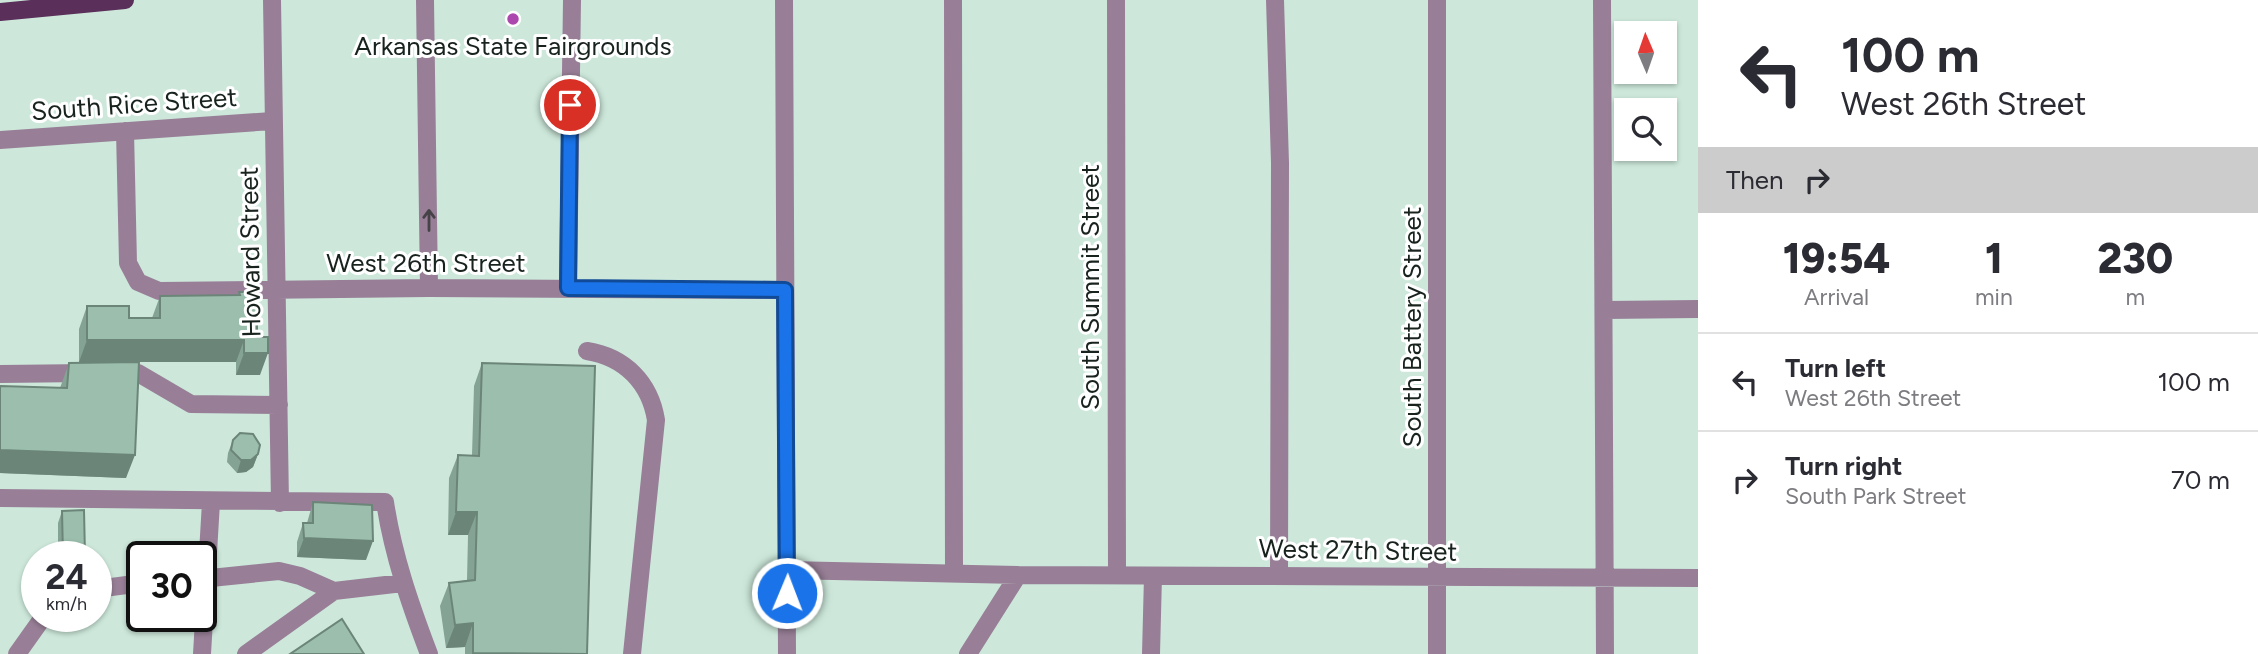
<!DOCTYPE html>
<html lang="en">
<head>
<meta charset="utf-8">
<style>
  body { margin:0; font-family:Figtree,sans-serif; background:#f2f2f3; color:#2b2b33; height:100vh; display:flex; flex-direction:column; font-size:26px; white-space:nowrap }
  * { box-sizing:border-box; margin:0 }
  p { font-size:23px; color:#7c7c81 }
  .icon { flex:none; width:38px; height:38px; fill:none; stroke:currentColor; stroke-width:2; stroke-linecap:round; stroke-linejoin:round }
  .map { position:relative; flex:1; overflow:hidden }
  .details { display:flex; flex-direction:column; background:#fff; width:560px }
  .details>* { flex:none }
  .hud { background:#fff; color:#2b2b33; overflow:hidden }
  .needle { width:46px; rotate:358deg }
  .buttons { position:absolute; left:1614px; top:21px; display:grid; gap:14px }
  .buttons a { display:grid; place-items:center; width:63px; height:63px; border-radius:0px; background:#fff; box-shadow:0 2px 5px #0004; font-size:35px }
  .speed { position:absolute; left:21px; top:541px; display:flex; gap:14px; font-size:35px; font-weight:700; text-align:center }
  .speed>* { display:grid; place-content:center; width:91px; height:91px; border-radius:50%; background:#fff; box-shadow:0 2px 5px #0004; line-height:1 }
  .speed small { font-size:18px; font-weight:400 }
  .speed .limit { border:4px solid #111; border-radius:10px; background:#fff; color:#111 }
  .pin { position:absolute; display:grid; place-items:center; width:60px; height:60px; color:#fff; margin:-30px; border:4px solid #fff; border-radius:50%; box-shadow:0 2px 7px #0007 }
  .me { position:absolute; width:77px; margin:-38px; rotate:1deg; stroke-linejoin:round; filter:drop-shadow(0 0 5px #0008) }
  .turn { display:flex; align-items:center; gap:24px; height:147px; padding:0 28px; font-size:32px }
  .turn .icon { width:91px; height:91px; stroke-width:2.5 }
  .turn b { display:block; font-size:49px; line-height:60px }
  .then { display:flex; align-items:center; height:66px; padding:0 28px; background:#0003; gap:14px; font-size:26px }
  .eta { display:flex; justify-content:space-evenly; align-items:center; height:119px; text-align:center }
  .eta b { font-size:42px; font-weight:800; line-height:49px }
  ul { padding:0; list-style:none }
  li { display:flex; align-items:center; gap:21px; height:98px; padding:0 28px; border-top:2px solid #e1e1e2 }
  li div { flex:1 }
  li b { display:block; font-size:26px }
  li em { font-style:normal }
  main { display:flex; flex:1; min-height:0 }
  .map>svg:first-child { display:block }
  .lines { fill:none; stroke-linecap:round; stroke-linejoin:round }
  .minor { stroke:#987f97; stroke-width:18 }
  .major { stroke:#5a2f5a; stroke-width:18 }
  .wall { fill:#85a395 }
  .shaded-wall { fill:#6c8579 }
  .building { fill:#9bbead; stroke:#6c8579; stroke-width:2 }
  .oneway { stroke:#454348 }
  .route-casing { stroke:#114b97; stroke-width:18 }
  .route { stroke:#1a73e8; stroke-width:12 }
  .poi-dot { fill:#ac48ad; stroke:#fff; stroke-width:2.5 }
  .labels { text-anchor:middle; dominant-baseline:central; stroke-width:6; stroke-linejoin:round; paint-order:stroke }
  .poi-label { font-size:26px; fill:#19231e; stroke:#fff }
  .street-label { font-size:26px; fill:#19231e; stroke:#fff }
</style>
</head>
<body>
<main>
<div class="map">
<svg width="1698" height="654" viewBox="0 0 1698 654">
  <rect width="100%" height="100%" fill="#cde8db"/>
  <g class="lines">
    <path class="minor" d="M272,0L280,503
      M425,0L429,288
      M784,0L787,654
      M953,0L954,574
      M1116,0L1117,573
      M1275,0L1280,163L1279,576
      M1437,0V654
      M1602,0L1605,654
      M125,131L128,263L138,282L159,291L429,288L785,290
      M0,140L272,121
      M568,288L572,0
      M1605,310L1698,309
      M587,351C625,357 650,383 656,420L632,654
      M117,371L138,373L191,404L279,405
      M0,374L89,373
      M0,498L385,502C393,555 410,604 429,654
      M787,570L1018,575
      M201,579L279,571L300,576L334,591L403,583
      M96,589L142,583
      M17,654L44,616
      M202,654L211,502
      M246,654L334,591
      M968,654L1018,575L1698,578
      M1151,654L1153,576"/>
    <path class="major" d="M0,12L125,0"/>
  </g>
  <path class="wall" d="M239,292L257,337L260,375H236V362H139L126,478L0,473V386L60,388L69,363L111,362H79V329L87,306L129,318H152L160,296L238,295Z
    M482,363L587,654H465V647L446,648L440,606L449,583L467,580L468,535H448L449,478L458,455H472L474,386Z
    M233,440L258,454L253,467L246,472L237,473L227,462L228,453Z
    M313,502L366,560L297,557V542L303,523H307Z
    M62,511L85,556H58V523Z"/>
  <path class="shaded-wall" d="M87,340H244L236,362H79Z
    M244,353H268L260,375H236Z
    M0,450L135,455L126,478L0,473Z
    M258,454L253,467L246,472L237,473L241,460Z
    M456,512H477L468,535H448Z
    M304,538L373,541L366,560L297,557Z
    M473,623L465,647L446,648L455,625Z"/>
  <path class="building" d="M239,292H257V337H268V353H244V340H87V306H129V318H160V296L240,295Z
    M139,362L135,455L0,450V386L67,388L69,363Z
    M482,363L595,366L587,654L473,653V623L455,625L449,583L475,580L477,512H456L458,455L479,456Z
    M240,433L253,434L260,445L258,454L251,460H241L231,450L233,440Z
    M313,502L372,505L373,541L304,538L303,523H313Z
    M84,510L85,556H63L62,511Z
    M342,619L364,654H290Z"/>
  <defs><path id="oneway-shaft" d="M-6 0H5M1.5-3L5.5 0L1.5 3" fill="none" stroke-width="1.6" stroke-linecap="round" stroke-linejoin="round" transform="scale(1.75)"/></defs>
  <use class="oneway" href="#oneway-shaft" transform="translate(429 220) rotate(-90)"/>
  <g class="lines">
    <defs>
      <path id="route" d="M570,105L568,288L785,290L787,593"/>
    </defs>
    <use href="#route" class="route-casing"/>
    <use href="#route" class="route"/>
  </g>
  <circle class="poi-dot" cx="513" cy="19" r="7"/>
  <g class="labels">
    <g class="poi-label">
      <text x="513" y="46">Arkansas State Fairgrounds</text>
    </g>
    <g class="street-label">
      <text transform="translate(134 104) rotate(-4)">South Rice Street</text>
      <text transform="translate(250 252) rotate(-91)">Howard Street</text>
      <text x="426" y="263">West 26th Street</text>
      <text transform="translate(1090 287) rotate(-90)">South Summit Street</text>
      <text transform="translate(1412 327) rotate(-90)">South Battery Street</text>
      <text transform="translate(1358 550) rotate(1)">West 27th Street</text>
    </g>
  </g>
</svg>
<div class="buttons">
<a><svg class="needle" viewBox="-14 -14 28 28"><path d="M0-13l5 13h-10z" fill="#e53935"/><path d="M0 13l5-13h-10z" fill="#7c7c81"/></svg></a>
<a><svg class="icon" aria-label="search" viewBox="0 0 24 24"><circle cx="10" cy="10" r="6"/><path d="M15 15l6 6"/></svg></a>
</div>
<div class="speed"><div>24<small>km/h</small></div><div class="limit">30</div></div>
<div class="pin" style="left:570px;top:105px;background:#d93025"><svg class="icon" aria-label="arrive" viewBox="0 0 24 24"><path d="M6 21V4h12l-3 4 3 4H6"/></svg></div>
<svg class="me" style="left:787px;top:593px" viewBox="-20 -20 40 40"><circle r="17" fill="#1a73e8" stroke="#fff" stroke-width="3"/><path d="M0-11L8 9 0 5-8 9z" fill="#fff"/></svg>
</div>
<section class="details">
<div class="hud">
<div class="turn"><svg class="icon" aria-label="left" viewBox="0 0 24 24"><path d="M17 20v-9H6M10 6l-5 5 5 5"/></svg><div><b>100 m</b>West 26th Street</div></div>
<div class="then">Then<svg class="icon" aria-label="right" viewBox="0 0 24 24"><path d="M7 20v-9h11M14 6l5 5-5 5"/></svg></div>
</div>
<div class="eta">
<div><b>19:54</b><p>Arrival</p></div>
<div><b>1</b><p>min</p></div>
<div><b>230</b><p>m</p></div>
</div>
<ul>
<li><svg class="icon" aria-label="left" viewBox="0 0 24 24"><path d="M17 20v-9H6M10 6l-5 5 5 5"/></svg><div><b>Turn left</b><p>West 26th Street</p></div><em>100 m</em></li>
<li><svg class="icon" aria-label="right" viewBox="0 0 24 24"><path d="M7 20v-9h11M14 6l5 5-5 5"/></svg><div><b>Turn right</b><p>South Park Street</p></div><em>70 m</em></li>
</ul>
</section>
</main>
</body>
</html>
